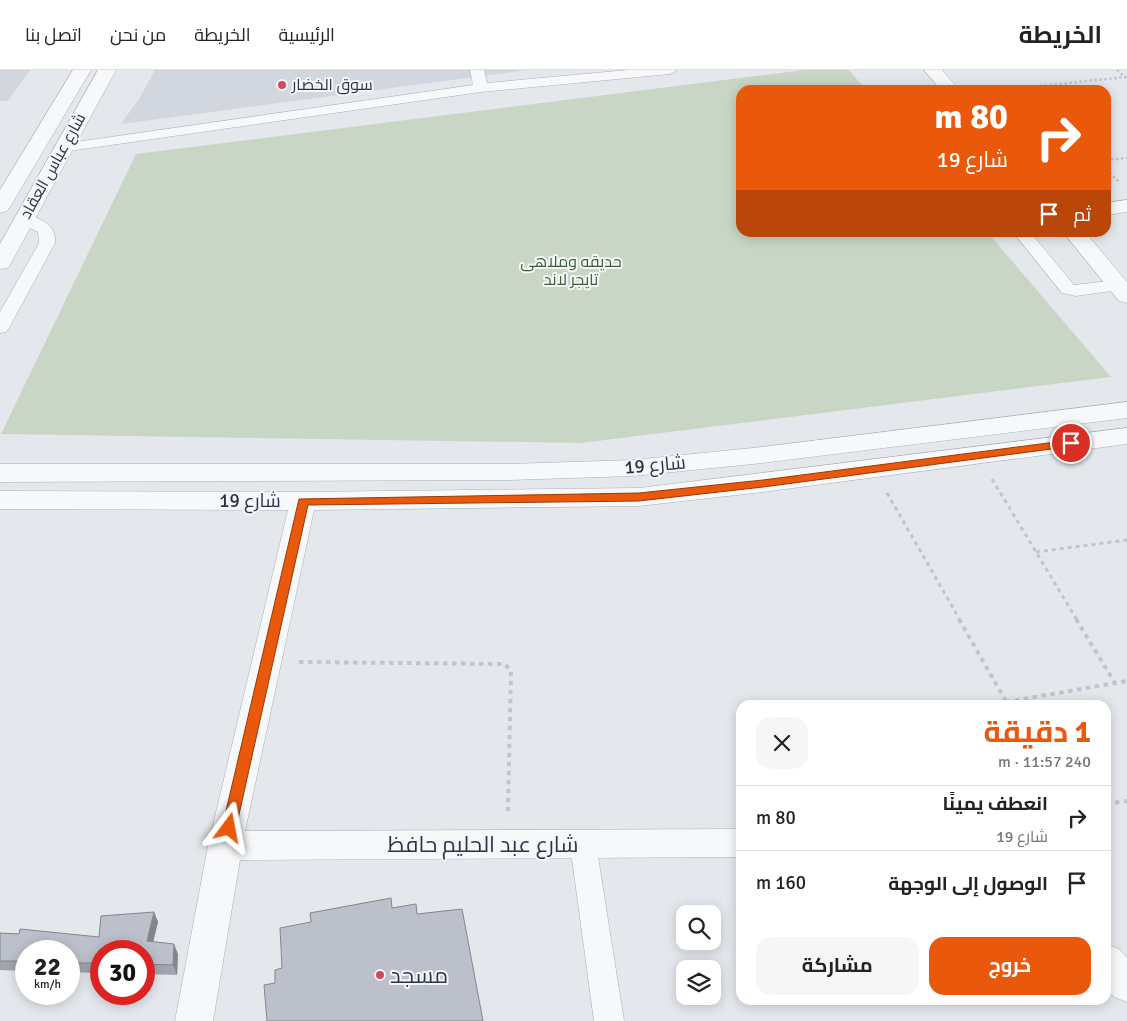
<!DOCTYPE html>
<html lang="ar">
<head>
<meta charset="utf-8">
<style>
  body { margin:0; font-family:Signika,Cairo,sans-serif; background:#f6f6f6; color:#222; direction:rtl; height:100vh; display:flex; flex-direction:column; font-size:19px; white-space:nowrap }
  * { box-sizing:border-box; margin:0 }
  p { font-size:16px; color:#767676 }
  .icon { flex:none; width:28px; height:28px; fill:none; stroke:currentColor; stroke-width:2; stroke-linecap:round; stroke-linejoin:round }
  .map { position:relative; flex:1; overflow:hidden; direction:ltr }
  .sheet { position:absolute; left:736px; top:630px; width:375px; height:305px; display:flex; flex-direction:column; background:#fff; border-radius:15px; box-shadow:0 2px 12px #0003; direction:rtl }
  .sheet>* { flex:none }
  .guide { position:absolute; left:736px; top:15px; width:375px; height:152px; border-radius:15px; box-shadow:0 2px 12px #0003; direction:rtl; background:#ea580c; color:#fff; overflow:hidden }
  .buttons { position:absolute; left:676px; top:835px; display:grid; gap:10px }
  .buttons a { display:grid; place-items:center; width:45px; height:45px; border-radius:10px; background:#fff; box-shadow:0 2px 12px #0003; font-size:25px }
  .speed { position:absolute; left:15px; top:870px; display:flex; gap:10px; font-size:25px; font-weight:700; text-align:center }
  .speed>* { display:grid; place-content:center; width:65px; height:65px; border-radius:50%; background:#fff; box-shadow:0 2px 12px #0003; line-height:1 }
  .speed small { font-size:12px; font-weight:400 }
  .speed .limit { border:8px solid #d22; background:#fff; color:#111 }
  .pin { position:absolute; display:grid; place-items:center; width:42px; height:42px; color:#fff; margin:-21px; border:2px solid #fff; border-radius:50%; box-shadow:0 1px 5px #0007 }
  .me { position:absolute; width:55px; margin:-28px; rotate:13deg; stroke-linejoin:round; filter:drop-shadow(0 0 4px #0008) }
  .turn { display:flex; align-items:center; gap:18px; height:105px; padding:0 20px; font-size:22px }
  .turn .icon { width:65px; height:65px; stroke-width:2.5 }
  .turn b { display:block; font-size:35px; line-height:42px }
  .then { display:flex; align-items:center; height:48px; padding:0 20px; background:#0003; gap:10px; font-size:19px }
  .round { display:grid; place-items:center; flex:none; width:52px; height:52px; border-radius:15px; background:#f6f6f6 }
  .overview { display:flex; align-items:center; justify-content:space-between; height:85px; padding:0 20px }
  h1 { font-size:30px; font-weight:700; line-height:38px; color:#ea580c }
  .cta { display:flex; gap:10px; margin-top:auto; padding:10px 20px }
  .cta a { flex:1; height:58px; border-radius:15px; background:#ea580c; color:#fff; font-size:20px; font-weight:700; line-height:58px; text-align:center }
  .cta a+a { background:#f6f6f6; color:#222 }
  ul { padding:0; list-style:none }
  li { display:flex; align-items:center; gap:15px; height:65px; padding:0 20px; border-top:1px solid #e0e0e0 }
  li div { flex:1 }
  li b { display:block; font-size:19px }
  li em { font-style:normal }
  header { display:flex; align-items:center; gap:30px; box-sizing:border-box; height:70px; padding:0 25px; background:#fff; border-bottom:1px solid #e0e0e0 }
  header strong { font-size:24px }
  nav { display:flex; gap:28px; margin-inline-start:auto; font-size:18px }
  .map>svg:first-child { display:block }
  .built { fill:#d2d6de }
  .green { fill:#c9d6c5 }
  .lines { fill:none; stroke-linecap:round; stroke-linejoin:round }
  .lane-casing { stroke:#a9aeb7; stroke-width:1 }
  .street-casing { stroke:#a9aeb7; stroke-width:1 }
  .path-far2 { stroke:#c2c5cb; stroke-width:2.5; stroke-dasharray:2.5 2.5; stroke-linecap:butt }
  .path-far1 { stroke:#c2c5cb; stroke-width:3; stroke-dasharray:4 4; stroke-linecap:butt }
  .path { stroke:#c2c5cb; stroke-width:4; stroke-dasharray:4.5 4.5; stroke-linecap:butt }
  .lane { fill:#f7f8fa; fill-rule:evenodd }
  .street { fill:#f7f8fa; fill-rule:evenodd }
  .wall { fill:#a1a5ae }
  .shaded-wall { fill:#83868d }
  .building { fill:#bbc0ca; stroke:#83868d }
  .route { fill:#ea580c; stroke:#983908 }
  .poi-dot { fill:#d1495b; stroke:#f4f6f9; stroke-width:2 }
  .labels { text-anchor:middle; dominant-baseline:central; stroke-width:4; stroke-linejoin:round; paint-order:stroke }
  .far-poi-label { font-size:16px; fill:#2b3445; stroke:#f4f6f9; text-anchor:start }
  .far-street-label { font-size:16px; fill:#2b3445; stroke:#f4f6f9 }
  .far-park-label { font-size:16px; fill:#3f6138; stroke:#f4f6f9 }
  .street-label { font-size:19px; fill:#2b3445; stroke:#f4f6f9 }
  .near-street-label { font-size:22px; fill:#2b3445; stroke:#f4f6f9 }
  .near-poi-label { font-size:22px; fill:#2b3445; stroke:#f4f6f9; text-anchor:start }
</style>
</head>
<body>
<header>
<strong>الخريطة</strong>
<nav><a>الرئيسية</a><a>الخريطة</a><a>من نحن</a><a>اتصل بنا</a></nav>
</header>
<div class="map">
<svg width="1127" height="951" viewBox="0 0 1127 951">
  <rect width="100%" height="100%" fill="#e4e7ec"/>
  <path class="built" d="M0,0H30L8,31H0Z
    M155,0H527L121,54L139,29Z"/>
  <path class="green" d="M804,0H849L866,20H741V162L988,163L1111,307L581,373L1,364L136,84Z"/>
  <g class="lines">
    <defs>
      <path id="lane" d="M470,0H484L487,13L628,0H677L670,4L481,22L62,82L57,81L55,78L57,75L62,74L473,15Z
        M24,144C39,148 57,154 55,173L9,258L6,262L0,263V242L39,173L38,162L18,152L16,149L18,146Z
        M1013,162H1030L1074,215L1118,210L1124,211L1126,215L1124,219L1118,220L1076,226L1062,223Z
        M583,763L592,766L596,774L624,951H594L570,774L574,766Z"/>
      <path id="street" d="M73,0H91L10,137L7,141L0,143V120Z
        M98,0H116L11,193L8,198L0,199V174Z
        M924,0H942L959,20H941Z
        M1127,130V142L1106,145V133Z
        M1063,162H1085L1127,212V233L1119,231Z
        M1127,332V348L753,394L633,406L509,410L0,412V394H509L633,390L753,378Z
        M1127,358V374L763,422L639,436L314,440L245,761L741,759V787L240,790L213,951H175L208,776L288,440L0,439V421L303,422L639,418Z
        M1106,874L1119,879L1127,888V932L1114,927L1106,918Z"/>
    </defs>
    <use href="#lane" class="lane-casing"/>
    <use href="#street" class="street-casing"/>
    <path class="path-far2" d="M1117,0L1127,9
      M1028,20L1027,18L1031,17L1125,7
      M1106,90L1127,88
      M1106,99L1120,113"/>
    <path class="path-far1" d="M992,409L1077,550
      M887,423L960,550
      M1036,482L1127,470"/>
    <path class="path" d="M959,549L1008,635
      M1076,549L1115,613
      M299,592L505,594L511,601L508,741
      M1006,632L1127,611
      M1106,734L1127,731"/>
    <use href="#lane" class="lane"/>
    <use href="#street" class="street"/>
  </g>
  <path class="wall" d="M154,842L158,852L153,872L178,884L177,905L145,904L144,909V881H101V912L96,903L69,902V881H26V901L0,900V863L99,867Z"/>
  <path class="shaded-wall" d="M154,842L158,852L151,881L147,871Z
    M174,874L178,884L177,905L173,895Z"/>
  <path class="building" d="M391,828L392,838L416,834L417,844L462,839L483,951H267L264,915L275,913V900L282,898L280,858L311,852L310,843Z
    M154,842L147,871L174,874L173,895L144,894V881H101V903H96L97,893H69V881H26V891H0V863L19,864L20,859L99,867L101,846Z"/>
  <path class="route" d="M1071,370L1076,373L1074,376L763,417L639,431L308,435L236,758L234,762L229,764L224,762L222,758L299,429L639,423L763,410Z"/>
  <g class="poi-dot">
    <circle cx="282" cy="15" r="5"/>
    <circle cx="380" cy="905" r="5"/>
  </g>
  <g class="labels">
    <g class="far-poi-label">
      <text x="292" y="15">سوق الخضار</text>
    </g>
    <g class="far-street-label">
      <text transform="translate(53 96) rotate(-61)">شارع عباس العقاد</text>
    </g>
    <g class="far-park-label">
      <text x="571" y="192">حديقه وملاهى<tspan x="571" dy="18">تايجر لاند</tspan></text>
    </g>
    <g class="street-label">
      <text transform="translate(655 395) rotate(-5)">شارع 19</text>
      <text x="250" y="431">شارع 19</text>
    </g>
    <g class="near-street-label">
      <text x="483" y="774">شارع عبد الحليم حافظ</text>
    </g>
    <g class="near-poi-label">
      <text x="390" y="905">مسجد</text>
    </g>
  </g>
</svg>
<div class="buttons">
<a><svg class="icon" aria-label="search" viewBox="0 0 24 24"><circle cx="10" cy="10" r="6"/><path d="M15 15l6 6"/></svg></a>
<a><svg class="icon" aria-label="layers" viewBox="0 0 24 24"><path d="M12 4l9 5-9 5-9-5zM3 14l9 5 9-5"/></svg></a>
</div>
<div class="speed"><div>22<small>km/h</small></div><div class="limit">30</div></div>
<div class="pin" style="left:1071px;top:373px;background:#d93025"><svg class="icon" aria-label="arrive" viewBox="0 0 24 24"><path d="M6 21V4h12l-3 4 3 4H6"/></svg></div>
<svg class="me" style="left:229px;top:758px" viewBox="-20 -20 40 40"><path d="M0-17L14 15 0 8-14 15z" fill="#ea580c" stroke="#fff" stroke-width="4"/></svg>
<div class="guide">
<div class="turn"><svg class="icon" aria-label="right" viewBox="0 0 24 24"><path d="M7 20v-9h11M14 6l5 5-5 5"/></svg><div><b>80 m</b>شارع 19</div></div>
<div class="then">ثم<svg class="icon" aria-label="arrive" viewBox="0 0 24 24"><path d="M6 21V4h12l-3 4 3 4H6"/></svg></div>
</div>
<section class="sheet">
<div class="overview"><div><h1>1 دقيقة</h1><p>240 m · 11:57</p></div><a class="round"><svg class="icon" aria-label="close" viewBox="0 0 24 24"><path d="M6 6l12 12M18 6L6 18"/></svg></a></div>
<ul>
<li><svg class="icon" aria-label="right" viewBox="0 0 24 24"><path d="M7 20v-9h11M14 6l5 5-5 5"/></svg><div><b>انعطف يمينًا</b><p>شارع 19</p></div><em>80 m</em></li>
<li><svg class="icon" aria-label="arrive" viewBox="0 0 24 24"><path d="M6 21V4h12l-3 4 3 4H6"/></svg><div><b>الوصول إلى الوجهة</b></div><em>160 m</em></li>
</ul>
<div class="cta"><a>خروج</a><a>مشاركة</a></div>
</section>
</div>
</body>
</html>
